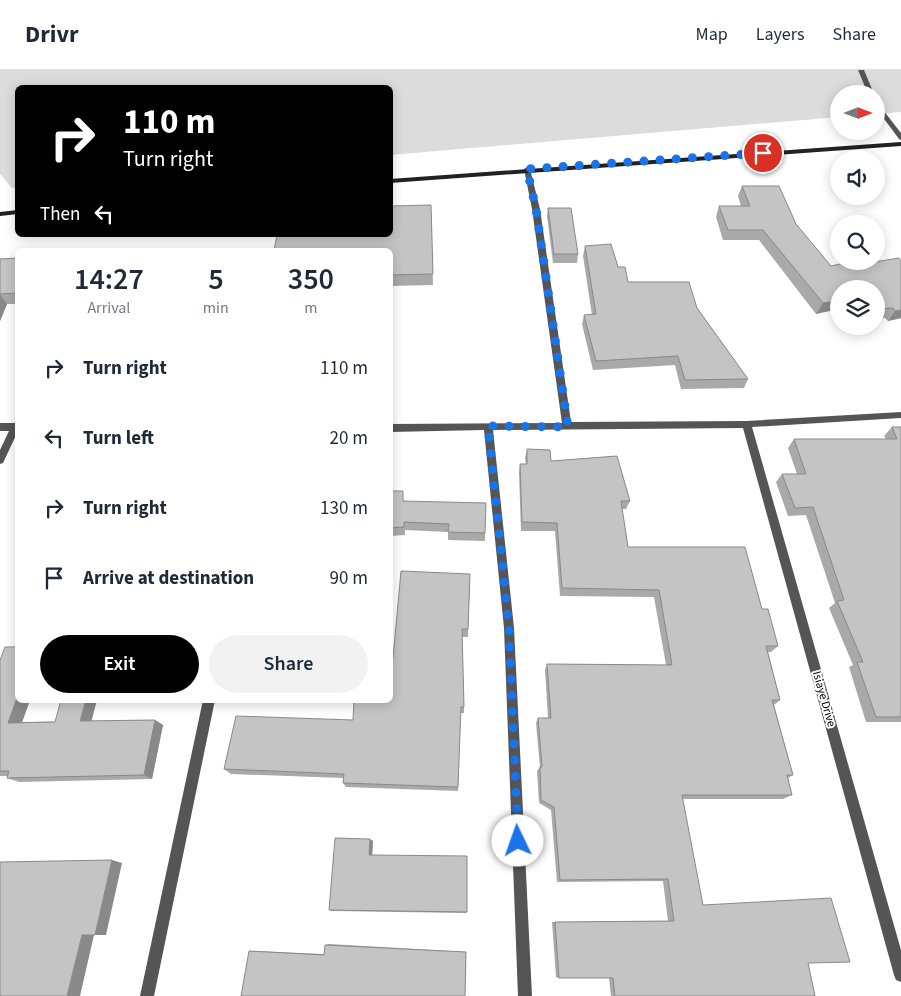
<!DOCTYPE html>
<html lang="en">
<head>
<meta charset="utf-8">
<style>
  body { margin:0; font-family:"Source Sans 3",sans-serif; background:#f2f2f3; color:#1f2937; height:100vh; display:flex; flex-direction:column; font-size:19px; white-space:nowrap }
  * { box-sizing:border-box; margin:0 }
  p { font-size:16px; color:#747a83 }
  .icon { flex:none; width:28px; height:28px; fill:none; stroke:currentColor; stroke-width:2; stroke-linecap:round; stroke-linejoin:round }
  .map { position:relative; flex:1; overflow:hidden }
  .details { position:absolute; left:15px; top:178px; width:378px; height:455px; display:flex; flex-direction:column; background:#fff; border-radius:8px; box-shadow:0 2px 12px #0003 }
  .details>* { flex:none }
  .banner { position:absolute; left:15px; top:15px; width:378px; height:152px; border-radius:8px; box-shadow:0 2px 12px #0003; background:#000; color:#fff; overflow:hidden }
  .needle { width:32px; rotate:90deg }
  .tools { position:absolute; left:830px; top:15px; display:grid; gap:10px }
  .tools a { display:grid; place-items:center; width:55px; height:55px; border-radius:50%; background:#fff; box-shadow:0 2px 12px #0003; font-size:25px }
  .pin { position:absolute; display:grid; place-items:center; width:42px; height:42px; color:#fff; margin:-21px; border:2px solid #fff; border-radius:50%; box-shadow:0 1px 5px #0007 }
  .me { position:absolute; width:55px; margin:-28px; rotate:357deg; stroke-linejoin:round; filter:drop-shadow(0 0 4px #0008) }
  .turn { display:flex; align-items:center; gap:18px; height:105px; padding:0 25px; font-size:22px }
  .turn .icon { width:65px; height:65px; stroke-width:2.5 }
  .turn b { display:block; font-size:35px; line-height:42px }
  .then { display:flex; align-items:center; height:48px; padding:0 25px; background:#0003; gap:10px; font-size:19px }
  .eta { display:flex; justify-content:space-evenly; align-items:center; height:85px; text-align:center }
  .eta b { font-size:30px; font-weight:600; line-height:35px }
  .action { display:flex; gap:10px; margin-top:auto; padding:10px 25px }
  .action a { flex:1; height:58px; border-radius:30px; background:#000; color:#fff; font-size:20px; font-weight:600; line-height:58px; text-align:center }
  .action a+a { background:#f2f2f3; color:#1f2937 }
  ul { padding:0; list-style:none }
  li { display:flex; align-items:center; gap:15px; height:70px; padding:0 25px }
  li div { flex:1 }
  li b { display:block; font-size:19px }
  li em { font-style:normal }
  header { display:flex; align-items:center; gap:30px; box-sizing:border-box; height:70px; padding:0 25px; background:#fff; border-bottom:1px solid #e0e1e3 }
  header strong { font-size:24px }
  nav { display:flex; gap:28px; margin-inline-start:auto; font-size:18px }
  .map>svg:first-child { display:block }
  .green { fill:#dcdcdc }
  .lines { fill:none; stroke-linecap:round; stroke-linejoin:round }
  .service { fill:#555; fill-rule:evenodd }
  .minor { fill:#555; fill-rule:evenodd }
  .secondary { fill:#222; fill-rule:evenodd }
  .wall { fill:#a9a9a9 }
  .shaded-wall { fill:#898989 }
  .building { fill:#c4c4c4; stroke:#898989 }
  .route { stroke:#1a73e8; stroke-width:9; stroke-dasharray:0 16.2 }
  .labels { text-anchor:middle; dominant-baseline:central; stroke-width:4; stroke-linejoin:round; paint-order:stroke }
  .street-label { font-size:12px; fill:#000; stroke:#fff }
</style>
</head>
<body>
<header>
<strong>Drivr</strong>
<nav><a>Map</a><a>Layers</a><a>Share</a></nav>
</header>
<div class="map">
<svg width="901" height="926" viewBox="0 0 901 926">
  <rect width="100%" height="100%" fill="#fff"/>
  <path class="green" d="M0,0H901V42L876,44V24H839V47L390,85V18H18L17,117L12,118L0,104Z"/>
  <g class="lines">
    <path class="service" d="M858,0H864L874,24H868Z
      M876,31L901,63V70L899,69L876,38Z"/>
    <path class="minor" d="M527,97L530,99L540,139L571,352L747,351L901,342V348L752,357L901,880V912L896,910L894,905L743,358L493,360L514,558L532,926H518L504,558L484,360L390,362V354L562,353L532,139L524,99Z
      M0,353H18V361L3,393L0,394V380L9,361H0Z
      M203,630H215L154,926H140Z"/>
    <path class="secondary" d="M901,72V76L390,113V109Z
      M18,140V144L0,146V142Z"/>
  </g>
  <path class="wall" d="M742,116L796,154L831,196L901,191V248L888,251L885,248L876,249V219L816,244L759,170H723L716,147L719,136H741L738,126Z
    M431,135L433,215L390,216V180Z
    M548,138L578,184L577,193H553L547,146Z
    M585,176L618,197L628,212L697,238L748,309L744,318L681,319L675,295L593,300L582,254L584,245H592L583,186Z
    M18,188V234H7L0,251V189Z
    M892,357H901V652H866L849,597L853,595L829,538L835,533L806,445L788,446L776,412L782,404H797L788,378L794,369H886L884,366Z
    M527,379L630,431L626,439H622L628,477L762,539L778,576L771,582H768L780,630L774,635L793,705L788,708L792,725L783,729H682L703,835L808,893L815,926H611L609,908H559L556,907L552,852L668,851L663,811L557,812L551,740L539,733L537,701L540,697L536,653L538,648H548L545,600L547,594L666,595L654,527L560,526L555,461H521L519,403L520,394H526L525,388Z
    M390,421L404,431L485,463V471L448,470V462L405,460V465L390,466Z
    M470,504L468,567H462L464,637V643H460L458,721L346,717L343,713V708L231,704L224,699L353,650L393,588Z
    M0,590L18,630H30L22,652L155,650L163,655L152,709L19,712L7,708V706H0Z
    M373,771L372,785L467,842L466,843L332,841L329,840Z
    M329,874L466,882L465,926L249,881H255L324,884L325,875Z"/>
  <path class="shaded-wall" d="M0,224L7,234L0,251Z
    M839,230V239L816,244L823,233Z
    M901,240V248L888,251L895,241Z
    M18,625V630H30L20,658L8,653Z
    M86,630H97L90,657L80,651Z
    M155,650L163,655L152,709L144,705Z
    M370,769L373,771L372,787L369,785Z
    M112,790L122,793L106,865H95Z
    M82,865H94L80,926H67Z"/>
  <path class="building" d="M742,116H779L796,154L831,196L854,191H866L868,193L899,188L901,191V240L895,241L893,238L876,239V219H839V230L823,233L763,160H728L719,136H750Z
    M431,135L433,204L390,205V180H274L277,165H390V136Z
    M548,138H571L578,184H554Z
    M611,174L618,197H625L628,212H689L697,238L748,309L685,310L678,286L596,291L584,245L596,244L585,176Z
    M18,188V223L0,224V189Z
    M892,357H901V647H876L857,592H863L837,531L844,530L813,437L795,438L782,404H806L794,369H897Z
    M527,379L550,380L551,391L617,386L630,431H621L628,477H745L762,539H768L778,576H766L780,630H772L793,705H787L792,725H682L703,835L831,828L850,892L808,893L815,926H615L613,908H559L555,852L674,851L668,809L560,810L554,737L541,730L540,697H542L538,648H551L547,594L672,595L659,520L562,518L557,453L522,452L520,394H527Z
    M390,421H403V431L486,433L485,463L448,462L449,454L404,452V457L390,458Z
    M401,501L470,504L468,559H462L464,637H461L458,717L343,713L344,704L224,699L236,646L353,650L354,630H390V588H393Z
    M5,577H18V625L8,653L55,652L61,630H86L80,651L155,650L144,705L7,708L9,701H0V590Z
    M335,768L370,769L369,785L467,786V842L329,840Z
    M112,790L95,865H82L67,926H0V792Z
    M325,875L466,882L465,926H241L249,881L324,885Z"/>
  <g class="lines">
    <path class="route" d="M518,771L509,558L488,356L568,357L536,139L527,99L763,83"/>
  </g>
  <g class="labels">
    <g class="street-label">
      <text transform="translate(824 629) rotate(74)">Isiaye Drive</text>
    </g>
  </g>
</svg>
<div class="tools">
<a><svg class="needle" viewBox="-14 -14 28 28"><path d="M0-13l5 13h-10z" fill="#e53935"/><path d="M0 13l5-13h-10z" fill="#747a83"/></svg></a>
<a><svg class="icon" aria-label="sound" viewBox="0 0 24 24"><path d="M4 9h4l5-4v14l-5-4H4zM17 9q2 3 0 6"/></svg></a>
<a><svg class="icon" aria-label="search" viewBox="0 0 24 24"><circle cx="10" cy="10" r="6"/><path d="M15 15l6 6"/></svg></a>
<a><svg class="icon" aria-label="layers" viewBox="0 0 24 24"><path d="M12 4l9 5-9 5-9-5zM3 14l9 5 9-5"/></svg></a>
</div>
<div class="pin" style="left:763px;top:83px;background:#d93025"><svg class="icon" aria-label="arrive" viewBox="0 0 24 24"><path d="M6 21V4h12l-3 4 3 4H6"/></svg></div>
<svg class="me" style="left:518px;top:771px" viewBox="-20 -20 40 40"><circle r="19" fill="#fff"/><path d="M0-13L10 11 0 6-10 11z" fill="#1a73e8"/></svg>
<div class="banner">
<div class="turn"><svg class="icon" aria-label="right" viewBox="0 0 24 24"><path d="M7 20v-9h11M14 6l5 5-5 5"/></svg><div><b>110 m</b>Turn right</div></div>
<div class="then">Then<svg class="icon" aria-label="left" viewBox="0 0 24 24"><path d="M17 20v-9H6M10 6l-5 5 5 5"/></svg></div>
</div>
<section class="details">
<div class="eta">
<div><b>14:27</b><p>Arrival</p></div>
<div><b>5</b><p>min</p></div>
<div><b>350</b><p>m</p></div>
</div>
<ul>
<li><svg class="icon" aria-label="right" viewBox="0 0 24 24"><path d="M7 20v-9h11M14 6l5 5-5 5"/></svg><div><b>Turn right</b></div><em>110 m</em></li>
<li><svg class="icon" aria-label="left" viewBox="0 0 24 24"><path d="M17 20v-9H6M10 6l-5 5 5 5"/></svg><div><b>Turn left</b></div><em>20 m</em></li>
<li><svg class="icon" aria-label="right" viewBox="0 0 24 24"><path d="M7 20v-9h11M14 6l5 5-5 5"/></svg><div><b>Turn right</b></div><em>130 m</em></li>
<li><svg class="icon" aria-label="arrive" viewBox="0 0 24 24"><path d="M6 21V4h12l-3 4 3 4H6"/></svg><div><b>Arrive at destination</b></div><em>90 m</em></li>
</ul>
<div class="action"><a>Exit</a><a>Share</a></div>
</section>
</div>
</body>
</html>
